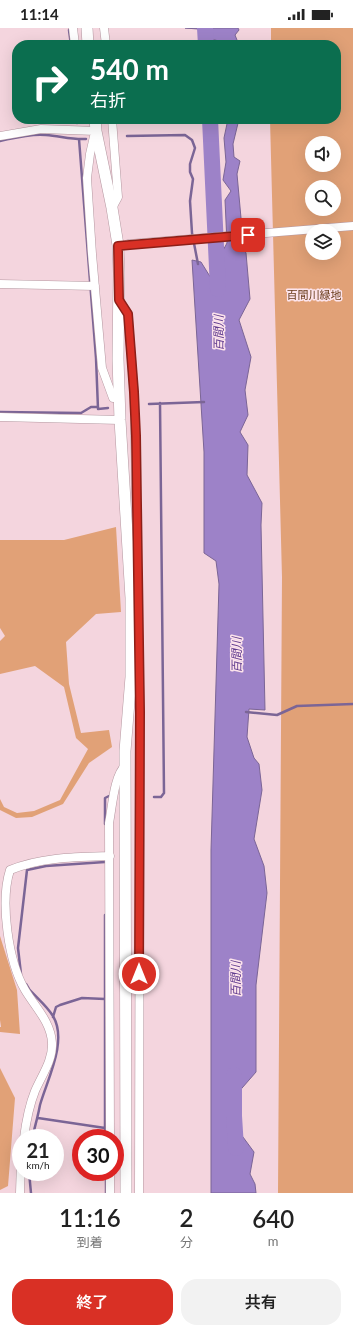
<!DOCTYPE html>
<html lang="ja">
<head>
<meta charset="utf-8">
<style>
  body { margin:0; font-family:Lato,"Noto Sans JP",sans-serif; background:#f2f2f2; color:#222; height:100vh; display:flex; flex-direction:column; font-size:15px; white-space:nowrap }
  * { box-sizing:border-box; margin:0 }
  p { font-size:13px; color:#767676 }
  .icon { flex:none; width:22px; height:22px; fill:none; stroke:currentColor; stroke-width:2; stroke-linecap:round; stroke-linejoin:round }
  .map { position:relative; height:1165px; overflow:hidden }
  .drawer { display:flex; flex-direction:column; background:#fff; flex:1 }
  .drawer>* { flex:none }
  .banner { position:absolute; left:12px; top:12px; width:329px; height:84px; border-radius:16px; box-shadow:0 4px 16px #0002; background:#0b6e4f; color:#fff; overflow:hidden }
  .fabs { position:absolute; left:305px; top:108px; display:grid; gap:8px }
  .fabs a { display:grid; place-items:center; width:36px; height:36px; border-radius:50%; background:#fff; box-shadow:0 4px 16px #0002; font-size:20px }
  .speed { position:absolute; left:12px; top:1101px; display:flex; gap:8px; font-size:20px; font-weight:700; text-align:center }
  .speed>* { display:grid; place-content:center; width:52px; height:52px; border-radius:50%; background:#fff; box-shadow:0 4px 16px #0002; line-height:1 }
  .speed small { font-size:10px; font-weight:400 }
  .speed .limit { border:6px solid #d22; background:#fff; color:#111 }
  .pin { position:absolute; display:grid; place-items:center; width:34px; height:34px; color:#fff; margin:-17px; border-radius:8px; box-shadow:0 2px 6px #0006 }
  .me { position:absolute; width:44px; margin:-22px; rotate:0deg; stroke-linejoin:round; filter:drop-shadow(0 0 3px #0008) }
  .turn { display:flex; align-items:center; gap:14px; height:84px; padding:0 12px; font-size:18px }
  .turn .icon { width:52px; height:52px; stroke-width:2.5 }
  .turn b { display:block; font-size:28px; line-height:34px }
  .eta { display:flex; justify-content:space-evenly; align-items:center; height:68px; text-align:center }
  .eta b { font-size:24px; font-weight:600; line-height:28px }
  .button { display:flex; gap:8px; margin-top:auto; padding:8px 12px }
  .button a { flex:1; height:46px; border-radius:16px; background:#d93025; color:#fff; font-size:16px; font-weight:600; line-height:46px; text-align:center }
  .button a+a { background:#f2f2f2; color:#222 }
  .status { display:flex; justify-content:space-between; align-items:center; height:28px; padding:0 20px; background:#fff; direction:ltr }
  .status svg { height:11px; fill:currentColor }
  .map>svg:first-child { display:block }
  .green { fill:#e1a177; fill-rule:evenodd }
  .water { fill:#9d82c8; stroke:#7b6596 }
  .lines { fill:none; stroke-linecap:round; stroke-linejoin:round }
  .stream { stroke:#7b6596; stroke-width:2.5 }
  .river { stroke:#9d82c8; stroke-width:16 }
  .minor-casing { stroke:#b497a0; stroke-width:9 }
  .tertiary-casing { stroke:#b497a0; stroke-width:12 }
  .minor { stroke:#fff; stroke-width:8 }
  .tertiary { stroke:#fff; stroke-width:11 }
  .route-casing { stroke:#8d1f18; stroke-width:10 }
  .route { stroke:#d93025; stroke-width:7 }
  .labels { text-anchor:middle; dominant-baseline:central; stroke-width:3; stroke-linejoin:round; paint-order:stroke }
  .park-label { font-size:11px; fill:#683a18; stroke:#fde4ec }
  .water-label { font-size:12px; font-style:italic; fill:#613c8f; stroke:#fde4ec }
</style>
</head>
<body>
<div class="status"><b>11:14</b><svg viewBox="0 0 49 12"><path d="M0 12V9h3v3zM5 12V6h3v6zM10 12V3h3v9zM15 12V0h3v12zM26 1h20v11H26zM47 4h2v5h-2z"/></svg></div>
<div class="map">
<svg width="353" height="1165" viewBox="0 0 353 1165">
  <rect width="100%" height="100%" fill="#f4d5de"/>
  <path class="green" d="M271,0H353V1165H278L282,549L270,91H336V17H271ZM312,115H334V137H312ZM312,159H334V181H312ZM312,203H334V225H312Z
    M116,499L121,584L96,586L66,614L69,656L81,705L109,702L112,719L89,735L63,776L32,789L16,790L0,782V771L4,779L17,785L34,783L60,772L88,721L76,710L64,659L35,638L0,646V613L5,608L0,600V512H64Z
    M0,908L17,962L20,1006L0,1004V999H1L0,992Z
    M0,1040L15,1070L8,1158L0,1162Z"/>
  <path class="water" d="M185,0H238L239,2L235,7L239,17H225V15L212,11L198,1Z
    M228,91H239L233,116L234,129L240,133L237,146L241,190L242,218L246,225L250,271L239,292L251,329L245,362L248,387L240,404L248,417L247,447L262,475L261,497L265,682L249,681L247,709L254,730L259,736L262,762L254,811L264,838L267,865L256,957V1044L229,1075V1090L254,1124L250,1146L255,1156L256,1165H211V822L219,556L216,533L204,525V424L192,232L201,234L214,255L220,228L227,215L225,172L231,163L223,152L226,134L224,110Z"/>
  <g class="lines">
    <path class="stream" d="M69,2L71,17
      M77,91V95
      M127,108L185,107L192,112L195,120L190,136V144L193,151L190,173L192,205L198,236
      M79,111L96,330L98,381L108,380
      M0,113C14,110 31,105 46,107C60,108 72,112 86,111
      M149,376L204,374
      M0,384L81,385L91,379H98
      M246,684L277,687L297,678L353,676
      M154,769H161L164,765L160,375
      M105,796V770L109,768
      M105,887V1110
      M21,946L18,920L27,842L46,838L105,834
      M26,956L29,961C37,970 47,978 53,988C68,1013 47,1052 40,1077C38,1088 35,1099 32,1110
      M53,989L56,979L60,977L82,970L105,971
      M38,1090L105,1100
      M29,1144L31,1165
      M106,1144V1165"/>
    <path class="river" d="M205,0L206,17
      M210,91L218,261
      M234,1047V1088L236,1120"/>
    <defs>
      <path id="minor" d="M73,0L75,17
        M104,0L106,17
        M112,91L118,169L112,180
        M95,104L90,126L87,150L92,226L102,340L113,370H120
        M0,108L41,101L96,103
        M128,216L353,198
        M0,256L95,258
        M119,272L128,286L134,364L135,408L140,684L139,1165
        M0,389L120,392
        M24,1110C26,1094 29,1078 35,1063C42,1047 53,1032 52,1015C51,994 35,979 25,962C8,933 0,873 10,842C41,829 77,829 110,828
        M110,1110L109,795C112,781 114,747 125,738
        M20,1165L21,1133
        M110,1165V1144"/>
      <path id="tertiary" d="M87,0L88,17
        M95,91L96,103L112,180L118,217L119,245L118,331L120,392L131,570V649L125,723L126,1165"/>
    </defs>
    <use href="#minor" class="minor-casing"/>
    <use href="#tertiary" class="tertiary-casing"/>
    <use href="#minor" class="minor"/>
    <use href="#tertiary" class="tertiary"/>
  </g>
  <g class="lines">
    <defs>
      <path id="route" d="M139,946L140,684L136,408L134,364L128,286L119,272L118,218L248,207"/>
    </defs>
    <use href="#route" class="route-casing"/>
    <use href="#route" class="route"/>
  </g>
  <g class="labels">
    <g class="park-label">
      <text x="314" y="266">百間川緑地</text>
    </g>
    <g class="water-label">
      <text transform="translate(218 305) rotate(-90)">百間川</text>
      <text transform="translate(236 627) rotate(-90)">百間川</text>
      <text transform="translate(235 951) rotate(-90)">百間川</text>
    </g>
  </g>
</svg>
<div class="fabs">
<a><svg class="icon" aria-label="sound" viewBox="0 0 24 24"><path d="M4 9h4l5-4v14l-5-4H4zM17 9q2 3 0 6"/></svg></a>
<a><svg class="icon" aria-label="search" viewBox="0 0 24 24"><circle cx="10" cy="10" r="6"/><path d="M15 15l6 6"/></svg></a>
<a><svg class="icon" aria-label="layers" viewBox="0 0 24 24"><path d="M12 4l9 5-9 5-9-5zM3 14l9 5 9-5"/></svg></a>
</div>
<div class="speed"><div>21<small>km/h</small></div><div class="limit">30</div></div>
<div class="pin" style="left:248px;top:207px;background:#d93025"><svg class="icon" aria-label="arrive" viewBox="0 0 24 24"><path d="M6 21V4h12l-3 4 3 4H6"/></svg></div>
<svg class="me" style="left:139px;top:946px" viewBox="-20 -20 40 40"><circle r="17" fill="#d93025" stroke="#fff" stroke-width="3"/><path d="M0-11L8 9 0 5-8 9z" fill="#fff"/></svg>
<div class="banner">
<div class="turn"><svg class="icon" aria-label="right" viewBox="0 0 24 24"><path d="M7 20v-9h11M14 6l5 5-5 5"/></svg><div><b>540 m</b>右折</div></div>
</div>
</div>
<section class="drawer">
<div class="eta">
<div><b>11:16</b><p>到着</p></div>
<div><b>2</b><p>分</p></div>
<div><b>640</b><p>m</p></div>
</div>
<div class="button"><a>終了</a><a>共有</a></div>
</section>
</body>
</html>
